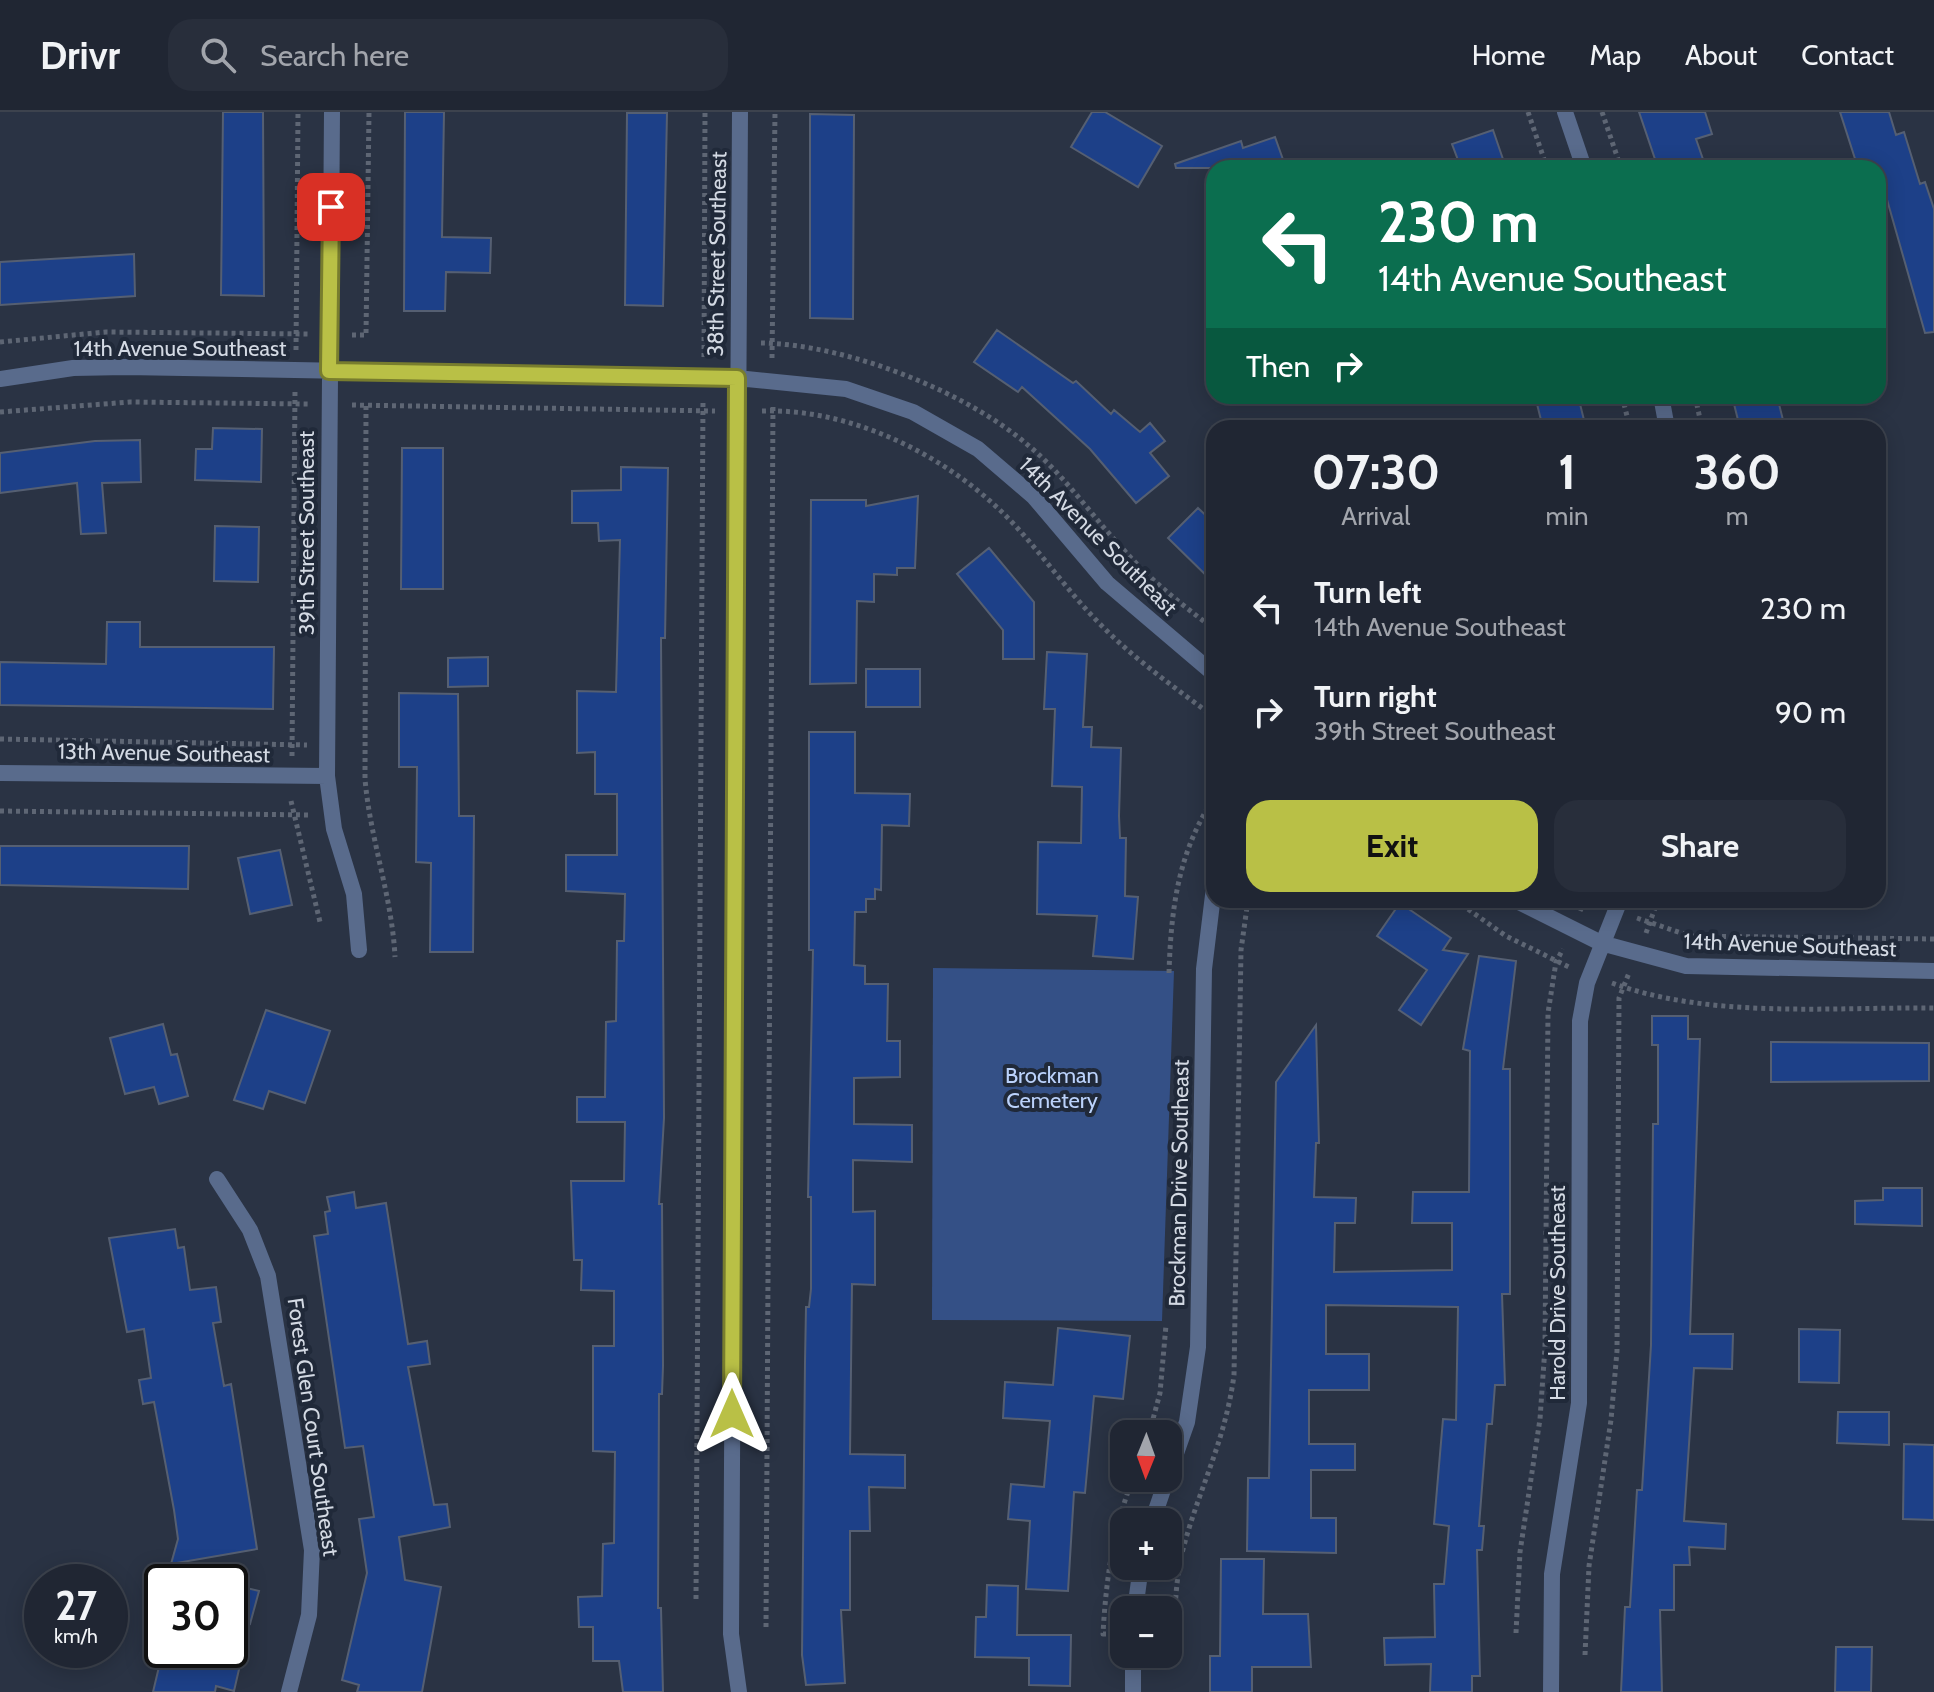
<!DOCTYPE html>
<html lang="en">
<head>
<meta charset="utf-8">
<style>
  body { margin:0; font-family:Cabin,sans-serif; background:#282e3b; color:#f1f3f6; height:100vh; display:flex; flex-direction:column; font-size:30px; white-space:nowrap }
  * { box-sizing:border-box; margin:0 }
  p { font-size:26px; color:#a2a5ac }
  .icon { flex:none; width:44px; height:44px; fill:none; stroke:currentColor; stroke-width:2; stroke-linecap:round; stroke-linejoin:round }
  .map { position:relative; flex:1; overflow:hidden }
  .panel { position:absolute; left:1206px; top:308px; width:680px; height:488px; display:flex; flex-direction:column; background:#202633; border-radius:24px; box-shadow:0 4px 20px #0003,0 0 0 2px #3d434e }
  .panel>* { flex:none }
  .hud { position:absolute; left:1206px; top:48px; width:680px; height:244px; border-radius:24px; box-shadow:0 4px 20px #0003,0 0 0 2px #3d434e; background:#0b6e4f; color:#fff; overflow:hidden }
  .needle { width:52px; rotate:181deg }
  .buttons { position:absolute; left:1110px; top:1308px; display:grid; gap:16px }
  .buttons a { display:grid; place-items:center; width:72px; height:72px; border-radius:16px; background:#202633; box-shadow:0 4px 20px #0003,0 0 0 2px #3d434e; font-size:40px }
  .speed { position:absolute; left:24px; top:1452px; display:flex; gap:16px; font-size:40px; font-weight:700; text-align:center }
  .speed>* { display:grid; place-content:center; width:104px; height:104px; border-radius:50%; background:#202633; box-shadow:0 4px 20px #0003,0 0 0 2px #3d434e; line-height:1 }
  .speed small { font-size:20px; font-weight:400 }
  .speed .limit { border:4px solid #111; border-radius:12px; background:#fff; color:#111 }
  .pin { position:absolute; display:grid; place-items:center; width:68px; height:68px; color:#fff; margin:-34px; border-radius:16px; box-shadow:0 4px 12px #0006 }
  .me { position:absolute; width:88px; margin:-44px; rotate:0deg; stroke-linejoin:round; filter:drop-shadow(0 0 6px #0008) }
  .turn { display:flex; align-items:center; gap:28px; height:168px; padding:0 40px; font-size:36px }
  .turn .icon { width:104px; height:104px; stroke-width:2.5 }
  .turn b { display:block; font-size:56px; line-height:68px }
  .then { display:flex; align-items:center; height:76px; padding:0 40px; background:#0003; gap:16px; font-size:30px }
  .eta { display:flex; justify-content:space-evenly; align-items:center; height:136px; text-align:center }
  .eta b { font-size:48px; font-weight:700; line-height:56px }
  .button { display:flex; gap:16px; margin-top:auto; padding:16px 40px }
  .button a { flex:1; height:92px; border-radius:24px; background:#b9c046; color:#111; font-size:32px; font-weight:700; line-height:92px; text-align:center }
  .button a+a { background:#282e3b; color:#f1f3f6 }
  ul { padding:0; list-style:none }
  li { display:flex; align-items:center; gap:24px; height:104px; padding:0 40px }
  li div { flex:1 }
  li b { display:block; font-size:30px }
  li em { font-style:normal }
  header { display:flex; align-items:center; gap:48px; box-sizing:border-box; height:112px; padding:0 40px; background:#202633; border-bottom:2px solid #3d434e }
  header strong { font-size:38px }
  nav { display:flex; gap:44px; margin-inline-start:auto; font-size:28px }
  .search { width:560px; height:72px; background:#282e3b; display:flex; align-items:center; gap:20px; box-sizing:border-box; padding:0 28px; border-radius:24px; color:#a2a5ac; font-size:30px }
  .map>svg:first-child { display:block }
  .green { fill:#345086 }
  .building { fill:#1d4088; stroke:#555f72; stroke-width:2 }
  .lines { fill:none; stroke-linecap:round; stroke-linejoin:round }
  .path { stroke:#5e6674; stroke-width:5; stroke-dasharray:4 4; stroke-linecap:butt }
  .street { stroke:#596b8c; stroke-width:16 }
  .route-casing { stroke:#787d2e; stroke-width:20 }
  .route { stroke:#b9c046; stroke-width:14 }
  .labels { text-anchor:middle; dominant-baseline:central; stroke-width:8; stroke-linejoin:round; paint-order:stroke }
  .street-label { font-size:22px; fill:#d3d9e3; stroke:#202939 }
  .park-label { font-size:22px; fill:#bbd2fb; stroke:#202939 }
</style>
</head>
<body>
<header>
<strong>Drivr</strong>
<div class="search"><svg class="icon" aria-label="search" viewBox="0 0 24 24"><circle cx="10" cy="10" r="6"/><path d="M15 15l6 6"/></svg>Search here</div>
<nav><a>Home</a><a>Map</a><a>About</a><a>Contact</a></nav>
</header>
<div class="map">
<svg width="1934" height="1580" viewBox="0 0 1934 1580">
  <rect width="100%" height="100%" fill="#2a3344"/>
  <path class="green" d="M933,856L1174,859L1162,1209L932,1208Z"/>
  <path class="building" d="M223,0H263L264,184L221,183Z
    M405,0H444L442,125L491,126L490,161L446,160L445,199H404Z
    M1092,0H1105L1162,34L1138,75L1071,35Z
    M1639,0H1705L1712,22L1696,27L1706,56H1658Z
    M1840,0H1889L1896,23L1904,20L1920,72L1925,70L1934,97V220L1925,221L1878,56H1858Z
    M627,1H667L663,194L625,193Z
    M810,2L854,3L853,207L810,206Z
    M1493,18L1506,56H1461L1452,32Z
    M1275,25L1286,56H1176L1175,52L1241,29L1243,36Z
    M134,142L135,184L0,193V150Z
    M997,218L1073,271L1076,269L1111,302L1114,298L1140,320L1150,311L1165,329L1150,341L1169,364L1136,391L1090,337L1022,275L1018,280L974,250Z
    M1535,284H1578L1586,316H1543Z
    M1732,284H1777L1785,316H1740Z
    M213,316L262,317L261,370L195,368L196,337H212Z
    M140,328L141,370L102,371L106,421L81,422L77,371L0,381V341L95,329Z
    M402,336H443V477H401Z
    M621,355L668,356L665,526H661L664,1006L659,1092H662L663,1254L662,1282H659L658,1496H661L663,1580H623L619,1549H593V1515H579L578,1485L602,1484L603,1432L614,1431L615,1340L593,1339V1234H614V1179L581,1178L582,1148H574L571,1069H624L625,1010H577V985H605L606,910L616,909L617,829H624L625,782L566,779V743H617V682H595V640L577,641V579L616,580L620,428L599,429L598,411H572V379L621,378Z
    M918,384L915,456H897V463L874,462V490L857,489L856,571L810,572L811,388H866V394Z
    M1198,396L1214,411V471L1168,426Z
    M215,414L259,415L258,470L214,469Z
    M989,436L1034,490V547H1003V518L957,462Z
    M107,510H140V535H274L273,597L0,593V550L106,552Z
    M1047,540L1087,542L1083,615H1092L1091,635L1121,636L1119,704L1120,726H1126L1125,784L1138,785L1133,847L1093,844L1097,804L1037,802L1038,730L1081,731L1082,675L1052,674L1055,597H1044Z
    M488,545V574L448,575V546Z
    M866,557H920V595H866Z
    M399,581L458,582L459,704H474L473,840H430L431,751L416,750L417,655H399Z
    M809,620H855V681L910,682L909,714L882,713L881,778L875,777V787H866V800H855L854,853L865,854V872H888L887,929H900V965L854,966V1012L912,1013V1050L853,1048V1100L875,1099V1173L852,1172L850,1342L905,1343V1376L869,1375L870,1419H850V1498H841L845,1571L806,1573L802,1543L805,1250L806,1195H809L811,1177V1085H808L813,838H809Z
    M0,734H189L188,777L0,773Z
    M280,738L292,793L250,802L238,746Z
    M1400,791L1451,826L1443,838L1468,842L1421,913L1399,898L1427,858L1377,824Z
    M1479,844L1516,849L1503,957H1510V1182H1502L1505,1273H1495L1492,1312H1487L1479,1414H1484L1482,1438H1477L1480,1564H1472V1580H1430L1431,1552L1385,1553L1384,1526L1435,1525L1434,1472H1444L1449,1414L1434,1412L1443,1307L1456,1308L1458,1195L1326,1193V1242H1369V1278H1309V1332H1355V1358H1311V1406H1336V1441L1247,1439L1248,1366H1269L1276,970L1316,913L1319,1031H1316L1314,1085L1356,1086L1355,1111H1335L1334,1160L1452,1158V1111H1412L1413,1080H1469L1470,939L1463,937Z
    M266,898L330,919L305,991L269,979L263,997L234,988Z
    M1652,904H1688V927H1700L1690,1222H1733L1732,1257L1694,1256L1684,1409L1726,1412L1725,1437L1689,1435L1690,1453H1674V1498H1660L1662,1580H1621L1625,1495H1630L1637,1378H1642L1651,1233L1653,1012H1658V933H1652Z
    M163,912L171,943L177,942L188,984L159,992L154,975L125,982L110,926Z
    M1771,930L1929,931V969L1771,970Z
    M1883,1076H1922V1114L1855,1112V1089L1883,1088Z
    M354,1080L356,1096L386,1091L408,1232L427,1229L430,1252L408,1255L434,1393L447,1392L450,1415L399,1425L405,1468L441,1475L422,1580H357L359,1573L342,1568L367,1461L359,1407L374,1405L363,1334L345,1336L314,1124L328,1122L325,1100L330,1099L327,1085Z
    M175,1117L178,1136L184,1135L190,1178L216,1175L221,1210L213,1211L224,1274L231,1272L257,1437L171,1452L178,1427L174,1398L154,1290L143,1292L139,1268L151,1266L144,1217L127,1220L109,1126Z
    M1058,1216L1130,1224L1123,1287L1094,1284L1085,1381L1074,1380L1068,1479L1026,1477L1030,1409L1008,1407L1011,1372L1044,1375L1050,1309L1003,1306L1005,1270L1053,1273Z
    M1799,1217L1840,1218L1839,1271L1799,1270Z
    M1838,1300H1889V1333L1837,1331Z
    M1904,1332L1934,1333V1408L1903,1407Z
    M1221,1447H1264L1263,1502H1308L1311,1555H1252V1580H1210V1544H1220Z
    M230,1472L259,1479L250,1512L230,1507Z
    M987,1473L1018,1474L1017,1523H1071L1070,1574L1029,1573V1546L975,1545L976,1505H986Z
    M1836,1535H1872L1871,1580H1835Z
    M163,1538L240,1553L234,1579L216,1574L215,1580H153Z"/>
  <g class="lines">
    <path class="path" d="M1528,0L1547,56
      M1602,0L1621,56
      M352,223H366L369,0
      M0,230L106,220L309,222
      M761,231C845,232 966,279 1029,334C1065,364 1091,403 1123,437C1150,468 1181,492 1214,517
      M296,238L298,0
      M704,245L705,0
      M772,246L775,0
      M1622,284L1630,316
      M1695,284L1702,316
      M352,293L715,299
      M366,294L365,667C370,727 392,784 395,845
      M762,299C849,296 942,341 1004,402C1040,438 1068,481 1105,517C1138,550 1177,577 1214,605
      M0,300L130,290L308,292
      M0,627L307,633
      M292,644L295,278
      M291,689L320,810
      M0,699L311,703
      M1455,788L1506,824L1569,855
      M1580,799L1585,788
      M1637,806L1690,824L1934,827
      M1646,821L1658,788
      M1169,861C1171,797 1178,740 1214,686
      M1612,871C1710,907 1830,895 1934,896
      M1149,1322L1160,1281L1166,1213
      M696,1487L703,288
      M766,1515L773,291
      M1168,1521H1174C1175,1494 1176,1468 1182,1441C1198,1378 1225,1331 1234,1263L1241,838L1248,788
      M1516,1521L1520,1440L1540,1307L1545,1235L1548,901L1556,850L1563,837
      M1122,1522H1103C1106,1467 1113,1418 1133,1366
      M1585,1543L1589,1454L1611,1308L1617,1239L1619,886L1629,861"/>
    <path class="street" d="M332,0L327,664L334,717L354,782L359,838
      M1565,0L1584,56
      M0,267L73,256L126,255L737,266L846,277L913,300L978,337L1034,385L1107,471L1214,562
      M1661,284L1667,316
      M0,661L327,664
      M1515,788L1601,831L1686,854L1934,859
      M217,1067L250,1118L268,1164L312,1438L309,1503L289,1580
      M1168,1364L1187,1310L1198,1235L1204,857L1214,775
      M1152,1410L1167,1366
      M1135,1498L1141,1454
      M1133,1542V1580
      M739,1580L731,1522L740,0
      M1551,1580L1552,1462L1579,1291L1580,909L1587,871L1620,788"/>
  </g>
  <g class="lines">
    <defs>
      <path id="route" d="M331,95L329,259L737,266L732,1302"/>
    </defs>
    <use href="#route" class="route-casing"/>
    <use href="#route" class="route"/>
  </g>
  <g class="labels">
    <g class="street-label">
      <text transform="translate(717 142) rotate(-89)">38th Street Southeast</text>
      <text x="180" y="236">14th Avenue Southeast</text>
      <text transform="translate(306 421) rotate(-90)">39th Street Southeast</text>
      <text transform="translate(1098 424) rotate(45)">14th Avenue Southeast</text>
      <text transform="translate(164 641) rotate(1)">13th Avenue Southeast</text>
      <text transform="translate(1790 833) rotate(2)">14th Avenue Southeast</text>
      <text transform="translate(1179 1071) rotate(-89)">Brockman Drive Southeast</text>
      <text transform="translate(1557 1181) rotate(-90)">Harold Drive Southeast</text>
      <text transform="translate(313 1315) rotate(82)">Forest Glen Court Southeast</text>
    </g>
    <g class="park-label">
      <text x="1052" y="963">Brockman<tspan x="1052" dy="25">Cemetery</tspan></text>
    </g>
  </g>
</svg>
<div class="buttons">
<a><svg class="needle" viewBox="-14 -14 28 28"><path d="M0-13l5 13h-10z" fill="#e53935"/><path d="M0 13l5-13h-10z" fill="#a2a5ac"/></svg></a>
<a>+</a>
<a>−</a>
</div>
<div class="speed"><div>27<small>km/h</small></div><div class="limit">30</div></div>
<div class="pin" style="left:331px;top:95px;background:#d93025"><svg class="icon" aria-label="arrive" viewBox="0 0 24 24"><path d="M6 21V4h12l-3 4 3 4H6"/></svg></div>
<svg class="me" style="left:732px;top:1302px" viewBox="-20 -20 40 40"><path d="M0-17L14 15 0 8-14 15z" fill="#b9c046" stroke="#fff" stroke-width="4"/></svg>
<div class="hud">
<div class="turn"><svg class="icon" aria-label="left" viewBox="0 0 24 24"><path d="M17 20v-9H6M10 6l-5 5 5 5"/></svg><div><b>230 m</b>14th Avenue Southeast</div></div>
<div class="then">Then<svg class="icon" aria-label="right" viewBox="0 0 24 24"><path d="M7 20v-9h11M14 6l5 5-5 5"/></svg></div>
</div>
<section class="panel">
<div class="eta">
<div><b>07:30</b><p>Arrival</p></div>
<div><b>1</b><p>min</p></div>
<div><b>360</b><p>m</p></div>
</div>
<ul>
<li><svg class="icon" aria-label="left" viewBox="0 0 24 24"><path d="M17 20v-9H6M10 6l-5 5 5 5"/></svg><div><b>Turn left</b><p>14th Avenue Southeast</p></div><em>230 m</em></li>
<li><svg class="icon" aria-label="right" viewBox="0 0 24 24"><path d="M7 20v-9h11M14 6l5 5-5 5"/></svg><div><b>Turn right</b><p>39th Street Southeast</p></div><em>90 m</em></li>
</ul>
<div class="button"><a>Exit</a><a>Share</a></div>
</section>
</div>
</body>
</html>
